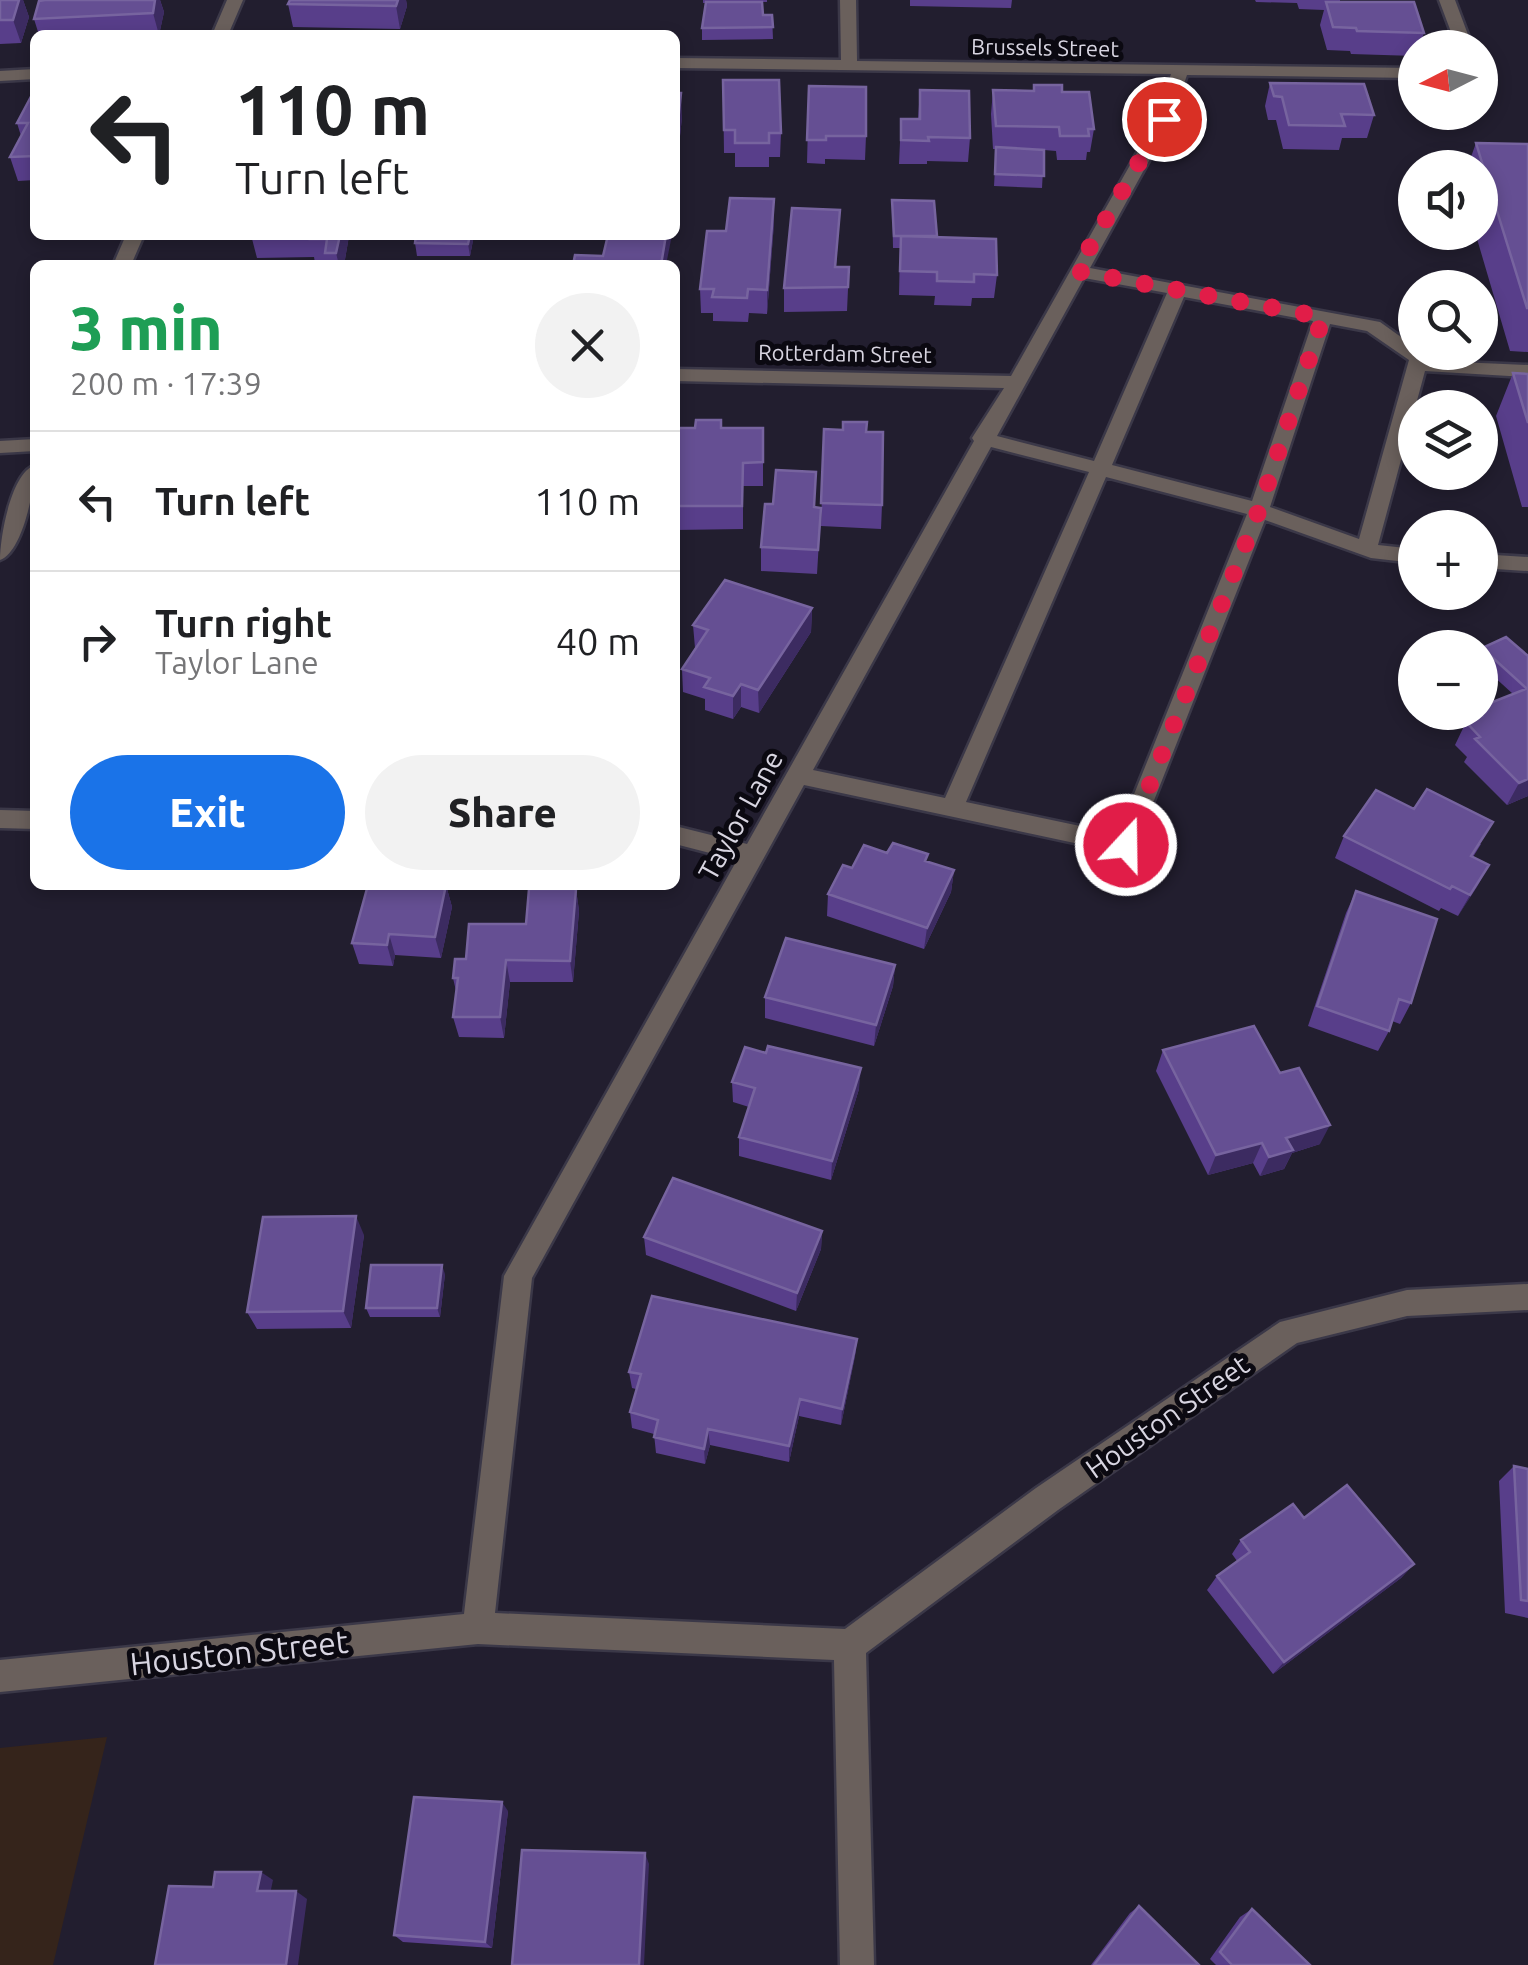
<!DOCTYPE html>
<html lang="en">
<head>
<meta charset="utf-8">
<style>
  body { margin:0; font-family:Ubuntu,sans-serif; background:#f2f2f2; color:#202124; height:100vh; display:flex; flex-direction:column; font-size:38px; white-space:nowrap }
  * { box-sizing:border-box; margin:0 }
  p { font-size:32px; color:#757577 }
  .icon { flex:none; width:55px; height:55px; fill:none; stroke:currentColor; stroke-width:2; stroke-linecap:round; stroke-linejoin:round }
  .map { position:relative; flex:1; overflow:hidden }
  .details { position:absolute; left:30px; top:260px; width:650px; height:630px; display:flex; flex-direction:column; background:#fff; border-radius:15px; box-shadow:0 5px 15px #0003 }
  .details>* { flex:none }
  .hud { position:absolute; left:30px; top:30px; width:650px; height:210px; border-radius:15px; box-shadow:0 5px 15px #0003; background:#fff; color:#202124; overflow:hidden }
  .needle { width:65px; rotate:264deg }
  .controls { position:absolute; left:1398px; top:30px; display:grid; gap:20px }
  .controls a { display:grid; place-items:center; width:100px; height:100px; border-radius:50%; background:#fff; box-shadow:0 5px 15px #0003; font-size:50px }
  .pin { position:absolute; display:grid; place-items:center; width:85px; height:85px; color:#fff; margin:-42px; border:5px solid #fff; border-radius:50%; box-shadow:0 2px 10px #0007 }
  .me { position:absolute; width:110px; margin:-55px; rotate:21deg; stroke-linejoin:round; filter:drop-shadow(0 0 8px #0008) }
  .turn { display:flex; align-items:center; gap:35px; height:210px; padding:0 40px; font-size:45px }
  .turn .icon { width:130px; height:130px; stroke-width:2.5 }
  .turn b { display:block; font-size:70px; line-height:85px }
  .round { display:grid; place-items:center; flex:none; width:105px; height:105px; border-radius:52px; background:#f2f2f2 }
  .head { display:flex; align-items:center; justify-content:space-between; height:170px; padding:0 40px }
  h1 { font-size:60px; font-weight:800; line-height:75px; color:#1e9e55 }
  .action { display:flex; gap:20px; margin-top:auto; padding:20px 40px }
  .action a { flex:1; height:115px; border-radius:60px; background:#1a73e8; color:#fff; font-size:40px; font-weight:800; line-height:115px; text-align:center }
  .action a+a { background:#f2f2f2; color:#202124 }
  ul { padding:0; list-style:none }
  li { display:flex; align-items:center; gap:30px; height:140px; padding:0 40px; border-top:2px solid #e0e0e0 }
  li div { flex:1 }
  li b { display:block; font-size:38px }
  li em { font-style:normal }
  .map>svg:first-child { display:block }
  .commercial { fill:#35241b }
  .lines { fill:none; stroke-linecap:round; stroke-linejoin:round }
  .minor-casing { stroke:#3b3848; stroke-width:5 }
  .minor { fill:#6a605c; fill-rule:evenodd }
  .wall { fill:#583e8a }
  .shaded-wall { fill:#3c2b61 }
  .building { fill:#654f93; stroke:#77649f; stroke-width:2.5 }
  .route { stroke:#e11d48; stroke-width:18; stroke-dasharray:0 32.4 }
  .labels { text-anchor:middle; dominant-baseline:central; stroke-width:10; stroke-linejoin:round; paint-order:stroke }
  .far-street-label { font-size:22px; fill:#d8d5e1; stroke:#0b0911 }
  .street-label { font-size:28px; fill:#d8d5e1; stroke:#0b0911 }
  .near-street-label { font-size:32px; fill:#d8d5e1; stroke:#0b0911 }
</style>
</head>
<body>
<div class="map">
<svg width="1528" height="1965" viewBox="0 0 1528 1965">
  <rect width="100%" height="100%" fill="#221e2f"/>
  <path class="commercial" d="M107,1737L53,1965H0V1748Z"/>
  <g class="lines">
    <defs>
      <path id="minor" d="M227,0H243L228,35H212Z
        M840,0H856L857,61L1415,68V78L1187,75L1172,119L1090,268L1380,322L1415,347V352H1423L1436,361L1528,365V377L1425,371L1378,545L1415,549V563L1371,558L1265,520L1134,851L1126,854L804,785L532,1278L495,1613L845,1629L1036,1488L1280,1322L1407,1290L1528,1284V1310L1407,1316L1297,1343L1058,1510L866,1653L874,1965H840L834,1660L478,1644L0,1692V1660L464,1614L504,1276L737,860L675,844V826L747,844L974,441L972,438L1004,388L675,381V369L1011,376L1156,119L1171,74L675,68V58L841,60ZM1084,278L1167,293L1094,461L997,436ZM1184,297L1313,321L1252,501L1112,465ZM1330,324L1367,331L1409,360L1359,539L1270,507ZM991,447L1089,472L945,798L813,770ZM1106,477L1247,514L1118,834L966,802Z
        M1439,0H1455L1473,48H1457Z
        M35,69V79L0,81V71Z
        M126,235H144L131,265H113Z
        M35,439V451L0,453V441Z
        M35,465C35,487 23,552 0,560C0,537 11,473 35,465Z
        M1480,554L1528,557V571L1480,568Z
        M0,810L35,811V829L0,828Z"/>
    </defs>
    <use href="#minor" class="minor-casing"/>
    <use href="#minor" class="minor"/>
  </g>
  <path class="wall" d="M0,0H23L29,17L21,43L0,44Z
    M45,0H160L164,12L159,35H39L34,19Z
    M290,0H406L407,6L400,29L293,27L288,4Z
    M703,0H767V2H763V15H772L773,39L702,40V28L706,3H703Z
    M910,0H1012L1011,8L910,6Z
    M1255,0H1340V2L1424,33L1419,48H1415V56L1351,54L1350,51L1327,50L1320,25L1324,10L1299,9L1297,3L1256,2Z
    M723,80L781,133L780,157H769V167H735V153H724Z
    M1270,83L1374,115L1367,138H1342L1339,150L1283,149L1276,120H1268L1265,106Z
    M1034,85L1062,92L1094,129L1090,152H1087L1086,160H1057L1056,151L1044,150L1042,188L994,186L996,149H993L991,114L993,90L1033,91Z
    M809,86L866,136L865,160L825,159V164L807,163Z
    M35,89V180L18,181L10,157L21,136L17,123Z
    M920,90L970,138L968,162L927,161V164H899L901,119H918Z
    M675,93L682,117L678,155H675Z
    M1476,143L1528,144V352L1510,351L1475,232H1480V168H1467Z
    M774,199V223L767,314L749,313L748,322L713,321V313H701L700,289L726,231Z
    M892,200L937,237L997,275L994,298H972L971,306L934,305L935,296L899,295L900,248H893Z
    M840,210L836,267H849L847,311L784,312V288Z
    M251,235H348L349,236L344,265H328L327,263H315L314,257L257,258Z
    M474,235L470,256H417L415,243Z
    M1513,373L1528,374V507H1522L1496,416Z
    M675,428H763V486H743V529L675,530Z
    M824,429L866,432L882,505L881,529L821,526Z
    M814,507L821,508L817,574L761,571V547Z
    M812,608L811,632L759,713L741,707L733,719L705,710V699L683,692L682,669L695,648L693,625Z
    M1482,648L1528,656V796L1507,805L1464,762L1467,757L1455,745L1466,722L1470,721L1474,712H1480L1513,694L1480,664V652Z
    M1344,836L1481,844L1473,857L1489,865L1458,916L1441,908L1439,911L1335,858Z
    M887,853L927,861L954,870L951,892L924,949L827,916L828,894L852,868Z
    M446,885L452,907L441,958L395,955L393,966L359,964L352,943Z
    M576,889L579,911L573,982H510L504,1038L459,1037L453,1017L456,991L453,978L466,959L526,924Z
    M1356,891L1411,1003L1400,1024L1392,1021L1389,1031L1378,1051L1308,1026L1346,913Z
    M895,965L893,986L874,1046L765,1018V997Z
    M1163,1050L1320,1144L1292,1153L1284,1169L1260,1176L1253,1163L1208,1175L1156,1071Z
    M766,1053L859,1089L831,1180L739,1156V1137L749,1107L733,1102L732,1082Z
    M822,1231L821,1249L796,1311L646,1255L644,1237Z
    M364,1235L351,1328L257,1329L247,1312Z
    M445,1274L440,1317H370L366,1308Z
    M857,1339L855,1356L841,1425L799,1416L789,1462L710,1445L705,1464L656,1453L654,1434L632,1428L630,1412L636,1389L632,1388L629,1372Z
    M1514,1466L1528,1469V1618L1505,1613L1499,1481Z
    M1241,1540L1414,1564L1401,1578L1273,1674L1207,1590L1217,1576L1237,1561L1232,1554Z
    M508,1811L492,1948L403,1942L394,1935Z
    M1139,1906L1199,1965H1091L1130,1913Z
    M1252,1909L1310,1965H1216L1210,1959L1240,1917Z"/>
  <path class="shaded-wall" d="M19,0H23L29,17L21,43L13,20Z
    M155,0H160L164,12L159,35L153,13Z
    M398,0H406L407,6L400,29L396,6Z
    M681,93L682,117L678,155L677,132Z
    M774,199V223L767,314V290Z
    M340,235H348L349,236L344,265H339L336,253Z
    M470,235H474L470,256L468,244Z
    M666,235H672L666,265H661Z
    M812,608L811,632L759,713L758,690Z
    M741,684V707L733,719V696Z
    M1528,779V796L1507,805L1519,783Z
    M1489,865L1477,887L1458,916L1470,895Z
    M954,870L951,892L924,949L927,928Z
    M446,885L452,907L441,958L435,937Z
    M576,889L579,911L573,982L570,961Z
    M389,934L395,955L393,966L387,945Z
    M506,960L510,982L504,1038L500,1017Z
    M895,965L893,986L874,1046L876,1025Z
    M861,1068L859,1089L831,1180L832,1161Z
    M1330,1125L1320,1144L1292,1153L1284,1169L1260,1176L1269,1157L1286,1138Z
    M1262,1143L1253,1163L1208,1175L1216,1155Z
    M356,1216L364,1235L351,1328L343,1311Z
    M822,1231L821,1249L796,1311L797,1293Z
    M442,1265L445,1274L440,1317L437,1308Z
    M857,1339L855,1356L841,1425L842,1409Z
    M800,1399L799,1416L789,1462V1446Z
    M708,1429L710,1445L705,1464L704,1449Z
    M1414,1564L1401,1578L1273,1674L1284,1662Z
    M502,1802L508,1811L492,1948L485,1942Z
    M645,1853L649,1864L644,1965H639Z
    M261,1872L273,1880L269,1899L257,1891Z
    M296,1891L307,1899L298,1965H286Z"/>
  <path class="building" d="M0,0H19L13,20H0Z
    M45,0H155L153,13L34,19L39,1Z
    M290,0H398L396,6L288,4Z
    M706,2H762L763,15H772L773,27L702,28Z
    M1326,2H1414L1424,33L1357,31L1356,28L1333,27Z
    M723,80H779L781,133H769V143H735V130H724Z
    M1270,83L1364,84L1374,115L1341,114L1345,126L1289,125L1282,97L1274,96Z
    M1034,85H1062V92H1089L1094,129H1088L1089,136H1060L1059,127L996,126L993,90L1034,91Z
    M809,86L866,87V136H826V140H807Z
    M35,89V156L10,157L28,123H17Z
    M920,90L969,91L970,138L928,137L929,141L901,140V119H920Z
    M675,93H681L677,132H675Z
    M1476,143L1528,144V308H1527Z
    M996,147L1044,150V176L995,174Z
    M730,198L774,199L767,290L748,289L747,298L712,297L714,289H700L707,231H726Z
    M892,200L934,201L937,236H894Z
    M792,208L840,210L835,267H849L848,287L784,288Z
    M311,235H340L336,253H325L327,239H310Z
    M416,235H470L468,244L415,243Z
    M608,235H666L661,265H573L575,255L603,256Z
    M901,236L996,239L997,275L974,274V282L937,281V272L900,271Z
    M1513,373L1528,374V423Z
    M696,420H721V428H763V462L743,463L742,506H675V428H695Z
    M843,422H867L866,432H883L882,505L821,503L824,429L843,430Z
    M776,470L816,472L814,507L821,508L818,550L761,547L765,504H773Z
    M725,580L812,608L758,690L741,684L733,696L704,687L710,678L682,669L708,630L693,625Z
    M1506,637L1528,656V688H1526L1482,648Z
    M1528,688V779L1519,783L1475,739L1480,737L1466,722L1482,716L1479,712L1480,707Z
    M1427,789L1493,822L1471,856L1489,865L1470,895L1452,886L1450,889L1344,836L1376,790L1414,809Z
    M893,843L928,854L925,861L954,870L927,928L828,894L843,865L852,868L864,845L887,853Z
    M368,885H446L435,937L389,934L387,945L352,943Z
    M529,889H576L570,961L506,960L500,1017H453L458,978H453L455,959H466L469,924H526Z
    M1356,891L1437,919L1411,1003L1399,999L1389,1031L1317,1006Z
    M786,938L895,965L876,1025L765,997Z
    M1254,1026L1280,1073L1299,1068L1330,1125L1286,1138L1293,1150L1269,1157L1262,1143L1216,1155L1163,1050Z
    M768,1046L861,1068L832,1161L739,1137L755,1088L732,1082L745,1047L766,1053Z
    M673,1178L822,1231L797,1293L644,1237Z
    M356,1216L343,1311L247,1312L263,1217Z
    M371,1265H442L437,1308H366Z
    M652,1296L857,1339L842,1409L800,1399L789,1446L708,1429L704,1449L654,1437L658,1420L630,1412L641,1374L629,1372Z
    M1514,1466L1528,1469V1601L1521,1600Z
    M1347,1485L1414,1564L1284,1662L1217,1576L1250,1552L1241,1540L1293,1504L1304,1518Z
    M414,1797L502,1802L485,1942L394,1935Z
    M522,1850L645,1853L639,1965H512Z
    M215,1872H261L257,1891H296L286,1965H155L169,1886L213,1887Z
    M1139,1906L1199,1965H1094Z
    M1252,1909L1310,1965H1232L1220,1952Z"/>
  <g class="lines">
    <path class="route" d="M1126,845L1259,510L1323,317L1076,271L1164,119"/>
  </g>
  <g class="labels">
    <g class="far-street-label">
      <text transform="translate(1045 47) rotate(1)">Brussels Street</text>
      <text transform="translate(845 353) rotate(1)">Rotterdam Street</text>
    </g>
    <g class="street-label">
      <text transform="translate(740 815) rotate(-61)">Taylor Lane</text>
      <text transform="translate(1167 1416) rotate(-35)">Houston Street</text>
    </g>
    <g class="near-street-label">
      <text transform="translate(239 1652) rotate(-6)">Houston Street</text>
    </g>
  </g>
</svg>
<div class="controls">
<a><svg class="needle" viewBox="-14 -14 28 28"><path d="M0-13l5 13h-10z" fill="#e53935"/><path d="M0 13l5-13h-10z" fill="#757577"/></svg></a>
<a><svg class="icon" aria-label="sound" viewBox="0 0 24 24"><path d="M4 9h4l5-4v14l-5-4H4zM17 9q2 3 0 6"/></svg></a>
<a><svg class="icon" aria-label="search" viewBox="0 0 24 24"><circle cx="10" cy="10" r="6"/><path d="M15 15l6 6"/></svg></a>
<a><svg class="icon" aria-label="layers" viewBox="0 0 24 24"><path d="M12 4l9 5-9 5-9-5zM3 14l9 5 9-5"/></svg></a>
<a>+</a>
<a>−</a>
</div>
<div class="pin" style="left:1164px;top:119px;background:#d93025"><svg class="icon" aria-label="arrive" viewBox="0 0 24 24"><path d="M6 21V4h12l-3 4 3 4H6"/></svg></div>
<svg class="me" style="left:1126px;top:845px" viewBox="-20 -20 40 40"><circle r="17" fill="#e11d48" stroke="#fff" stroke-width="3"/><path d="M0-11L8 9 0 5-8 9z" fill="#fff"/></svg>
<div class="hud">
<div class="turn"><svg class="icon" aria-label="left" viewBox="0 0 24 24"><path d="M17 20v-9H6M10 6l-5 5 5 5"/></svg><div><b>110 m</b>Turn left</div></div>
</div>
<section class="details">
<div class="head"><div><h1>3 min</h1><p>200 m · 17:39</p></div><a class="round"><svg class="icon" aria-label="close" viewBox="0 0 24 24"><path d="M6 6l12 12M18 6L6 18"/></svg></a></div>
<ul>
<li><svg class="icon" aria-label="left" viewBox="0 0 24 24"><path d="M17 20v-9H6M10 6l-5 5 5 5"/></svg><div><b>Turn left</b></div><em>110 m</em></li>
<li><svg class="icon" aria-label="right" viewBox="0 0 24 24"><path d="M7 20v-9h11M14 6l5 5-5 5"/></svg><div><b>Turn right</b><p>Taylor Lane</p></div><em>40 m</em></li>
</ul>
<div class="action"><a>Exit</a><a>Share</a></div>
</section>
</div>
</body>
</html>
